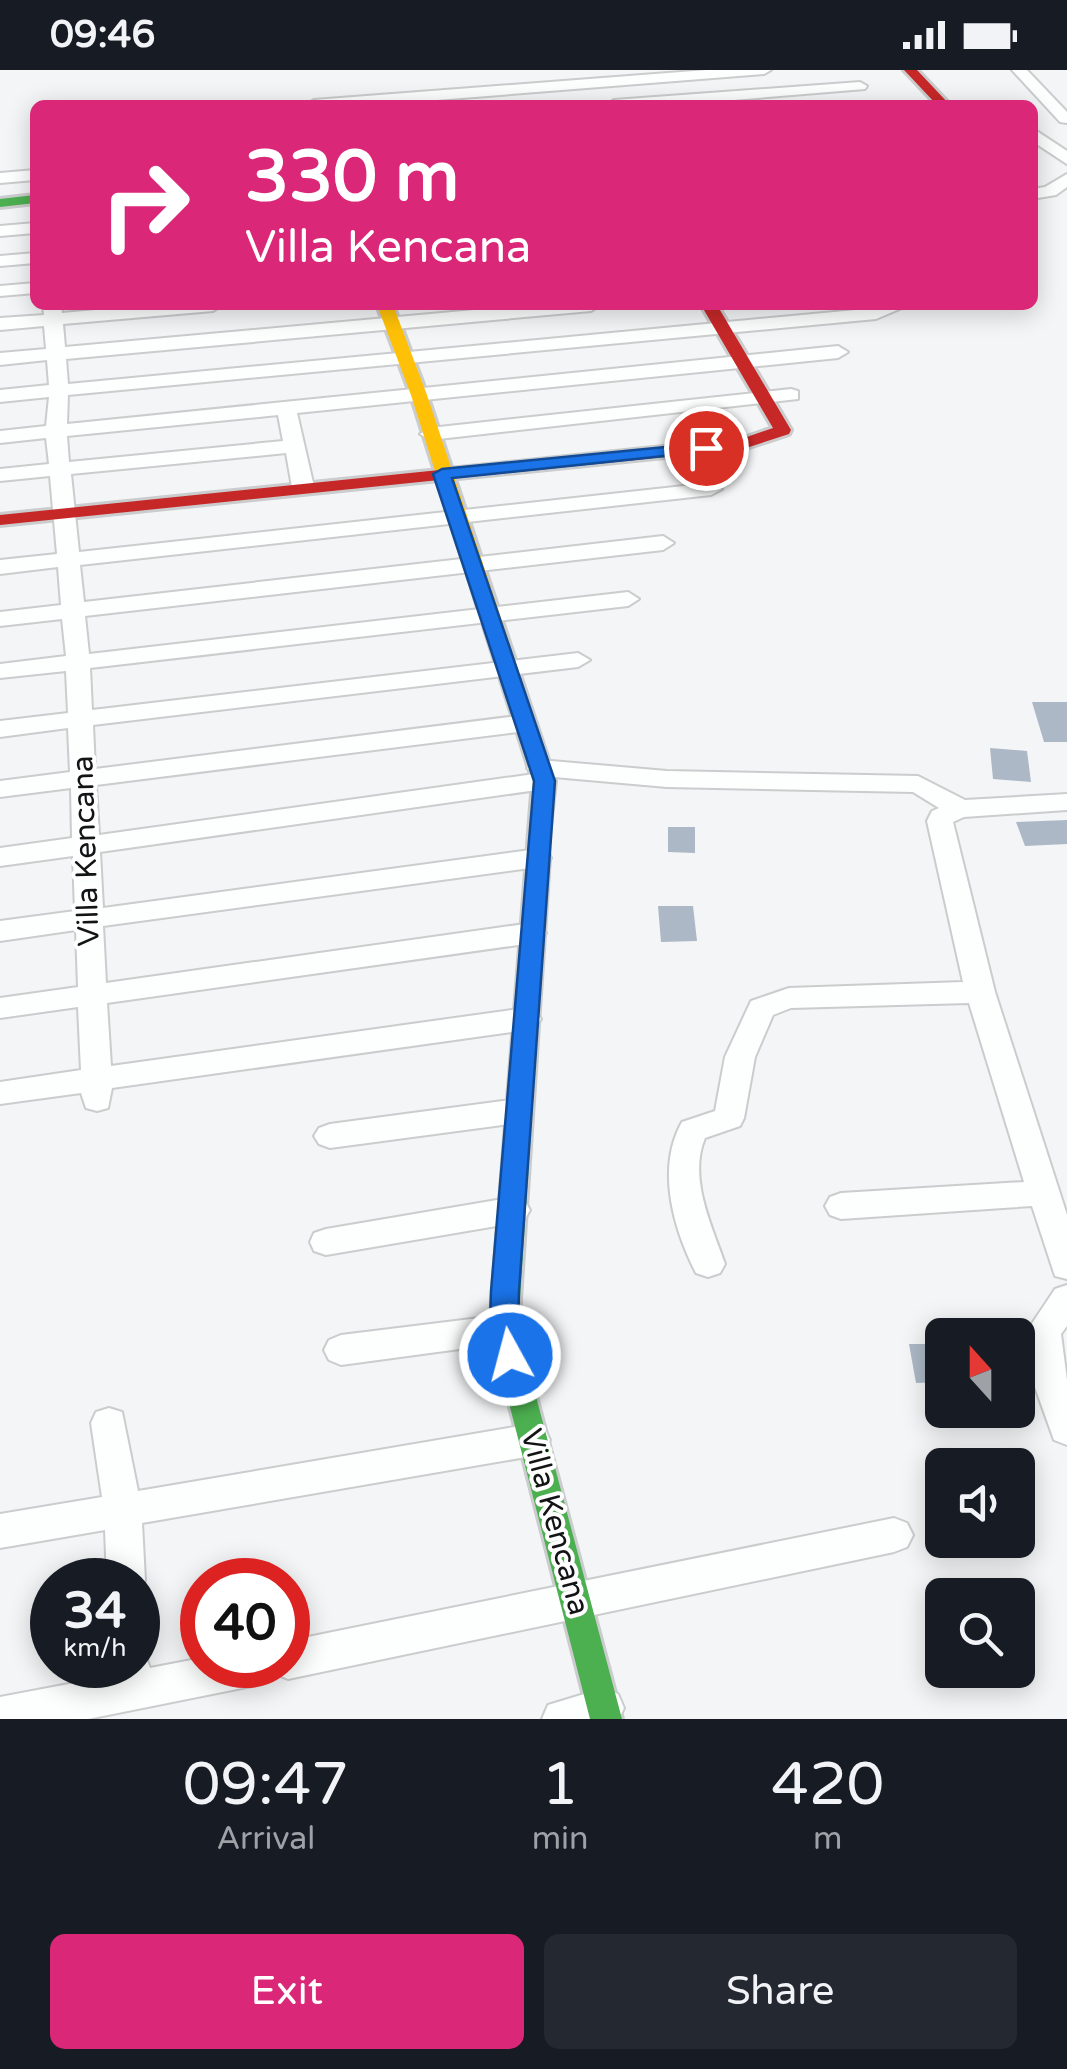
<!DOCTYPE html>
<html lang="en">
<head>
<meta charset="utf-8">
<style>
  body { margin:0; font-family:"Varela Round",sans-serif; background:#242831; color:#f1f3f6; height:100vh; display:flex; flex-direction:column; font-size:38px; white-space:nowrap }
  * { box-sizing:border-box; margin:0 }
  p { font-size:32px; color:#9ea1a6 }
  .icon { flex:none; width:55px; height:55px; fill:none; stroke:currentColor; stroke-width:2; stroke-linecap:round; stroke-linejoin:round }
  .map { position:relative; height:1649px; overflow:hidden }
  .details { display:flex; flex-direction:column; background:#171b24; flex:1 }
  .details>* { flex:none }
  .hud { position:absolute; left:30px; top:30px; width:1008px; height:210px; border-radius:15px; box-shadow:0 5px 25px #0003; background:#db2777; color:#fff; overflow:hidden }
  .needle { width:65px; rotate:339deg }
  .fabs { position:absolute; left:925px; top:1248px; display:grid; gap:20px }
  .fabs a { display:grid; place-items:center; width:110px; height:110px; border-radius:15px; background:#171b24; box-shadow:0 5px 25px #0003; font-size:50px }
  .speed { position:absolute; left:30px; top:1488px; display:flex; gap:20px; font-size:50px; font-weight:700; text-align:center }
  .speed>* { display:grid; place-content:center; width:130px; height:130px; border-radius:50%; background:#171b24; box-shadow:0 5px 25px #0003; line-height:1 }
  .speed small { font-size:25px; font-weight:400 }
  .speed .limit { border:15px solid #d22; background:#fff; color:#111 }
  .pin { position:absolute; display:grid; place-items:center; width:85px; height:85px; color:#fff; margin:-42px; border:5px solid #fff; border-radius:50%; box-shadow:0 2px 10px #0007 }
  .me { position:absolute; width:110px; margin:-55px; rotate:353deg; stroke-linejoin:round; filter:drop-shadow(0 0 8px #0008) }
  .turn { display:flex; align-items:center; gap:35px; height:210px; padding:0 50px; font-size:45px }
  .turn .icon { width:130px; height:130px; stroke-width:2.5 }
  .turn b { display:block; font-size:70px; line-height:85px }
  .eta { display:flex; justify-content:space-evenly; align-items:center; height:170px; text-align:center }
  .eta b { font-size:60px; font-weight:600; line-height:70px }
  .button { display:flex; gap:20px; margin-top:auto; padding:20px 50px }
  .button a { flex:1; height:115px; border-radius:15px; background:#db2777; color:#fff; font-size:40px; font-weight:600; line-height:115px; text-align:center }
  .button a+a { background:#242831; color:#f1f3f6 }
  .status { display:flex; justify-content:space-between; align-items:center; height:70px; padding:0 50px; background:#171b24; direction:ltr }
  .status svg { height:28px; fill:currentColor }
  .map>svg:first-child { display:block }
  .building { fill:#adb8c6 }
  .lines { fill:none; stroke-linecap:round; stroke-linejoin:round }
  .street-casing { stroke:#cbcccd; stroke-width:4 }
  .fast-casing { stroke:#cbcccd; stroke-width:6 }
  .slow-casing { stroke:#cbcccd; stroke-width:6 }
  .jam-casing { stroke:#cbcccd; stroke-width:6 }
  .street { fill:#fdfefe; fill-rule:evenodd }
  .fast { fill:#4caf50; fill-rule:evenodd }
  .slow { fill:#ffc107; fill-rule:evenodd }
  .jam { fill:#c62828; fill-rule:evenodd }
  .route { fill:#1a73e8; stroke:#114b97; stroke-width:2.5 }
  .labels { text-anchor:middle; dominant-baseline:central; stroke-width:8; stroke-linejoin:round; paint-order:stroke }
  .street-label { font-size:30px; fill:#131415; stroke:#fff }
</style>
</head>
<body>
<div class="status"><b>09:46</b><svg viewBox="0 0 49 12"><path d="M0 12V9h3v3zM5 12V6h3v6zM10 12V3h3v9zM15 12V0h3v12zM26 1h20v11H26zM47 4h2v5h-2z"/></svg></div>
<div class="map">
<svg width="1067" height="1649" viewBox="0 0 1067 1649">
  <rect width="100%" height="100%" fill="#f4f5f6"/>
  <path class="building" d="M1032,632H1067V672H1044Z
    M990,678L1027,681L1031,712L993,709Z
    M1067,750V774L1025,776L1016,752Z
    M668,757H695V783L668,782Z
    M658,836H693L697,871L661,872Z
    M909,1274H942V1312L916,1313Z"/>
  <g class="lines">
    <defs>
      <path id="street" d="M707,0H771L764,4L373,35H306L314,30Z
        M1012,0H1027L1067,42V53L1060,52Z
        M860,12L867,16L865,19L673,35H606L614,30Z
        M1032,58L1067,81V94L1032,71Z
        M35,100V110L0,113V103Z
        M1067,104V117L1056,125L1032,129V119L1045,117Z
        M35,153V163L0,166V156Z
        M35,183V193L0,196V186Z
        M35,213V223L0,226V216Z
        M43,235H61L62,243L151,235H222L213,241L63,254L65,277L530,235H600L591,241L66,289L68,314L909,235L876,249L68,325L67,354L838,276L848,282L838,288L297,343L314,417L303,423L292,417L286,383L71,404L79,482L711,413L722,419L711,425L80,495L84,532L663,466L674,473L663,480L85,546L89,584L628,522L639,529L628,536L90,598L92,640L578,583L590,590L578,597L93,655L95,699L525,645L537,653L525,661L96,715L99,765L534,704L527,698L540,690L667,701L918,706L965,730L1067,724V740L964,747L953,752L995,922L1067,1145V1209L1055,1206L1032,1136L841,1149L830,1145L825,1136L830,1127L841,1123L1024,1112L969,933L791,938L773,945L755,987L744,1048L740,1056L705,1068C688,1108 712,1156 725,1194L720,1203L708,1207L696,1203C673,1158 656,1098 682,1052L715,1041L725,987L751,931L789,918L963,912L927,751L932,741L939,738L913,722L667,717L554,707L553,717L544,719L100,782L103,838L538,779L548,782L551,788L548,794L538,797L103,856L106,913L532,853L542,856L546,863L542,870L532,873L107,933L111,996L526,938L536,942L541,949L536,956L526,960L112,1018L108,1038L97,1041L86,1038L81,1023L0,1034V1012L81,1000L78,937L0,948V928L78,917L76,860L0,871V851L75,841L73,786L0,796V778L72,768L71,718L0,727V711L70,702L68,658L0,667V651L68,643L66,601L0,608V594L66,586L62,549L0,556V542L61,535L58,497L0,504V490L57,484L50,406L0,411V399L49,394L46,368L0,373V361L46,356L49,327L0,332V320L49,315L47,290L0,295V283L46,279L44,256L0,260V248L44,245ZM278,345L283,371L69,392L67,366Z
        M791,319L798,321V329L430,370L420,364L430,358Z
        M518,1029L529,1033L533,1041L529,1049L518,1053L330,1078L319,1074L314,1066L319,1058L330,1054Z
        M514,1127L525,1131L530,1140L525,1149L514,1153L326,1185L314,1181L310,1172L314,1163L326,1159Z
        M1067,1215V1256L1061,1264L1067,1310V1375L1054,1370L1031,1306L1027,1261L1055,1219Z
        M504,1245L516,1249L521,1259L516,1269L504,1273L341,1295L329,1290L324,1280L329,1270L341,1265Z
        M109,1338L122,1342L138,1421L532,1354L545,1359L550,1370L545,1381L532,1386L142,1453L145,1510L138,1523V1510H107L105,1460L0,1478V1444L102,1427L91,1353L96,1342Z
        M894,1448L907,1453L913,1465L907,1477L894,1482L288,1609L278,1605L262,1614L88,1649H0V1627L111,1606L110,1595H138V1579L144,1582L150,1598L202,1588V1595H288V1571Z
        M604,1618L618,1624L624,1638L619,1649H542L548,1635Z"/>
      <path id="fast" d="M35,125V133L0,137V129Z
        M538,781L549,788L518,1259L622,1649H590L490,1259L527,788Z"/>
      <path id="slow" d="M377,235H393L427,325L555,711L546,793L538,795L527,788L533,711L411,325Z"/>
      <path id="jam" d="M904,0H917L950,35H937Z
        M701,235H717L791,360L789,364L743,379L0,455V445L741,369L773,358Z"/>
    </defs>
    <use href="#street" class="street-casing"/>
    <use href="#fast" class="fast-casing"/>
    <use href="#slow" class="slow-casing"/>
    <use href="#jam" class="jam-casing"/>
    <use href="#street" class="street"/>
    <use href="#fast" class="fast"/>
    <use href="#slow" class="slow"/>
    <use href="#jam" class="jam"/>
  </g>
  <path class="route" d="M706,373L712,374V381L452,408L555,711L519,1221L518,1259L525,1285L521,1293L510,1297L500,1293C489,1270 490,1247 491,1221L534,711L433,404L442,399Z"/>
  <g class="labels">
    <g class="street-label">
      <text transform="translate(86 781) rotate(-92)">Villa Kencana</text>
      <text transform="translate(555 1452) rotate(75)">Villa Kencana</text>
    </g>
  </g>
</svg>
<div class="fabs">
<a><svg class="needle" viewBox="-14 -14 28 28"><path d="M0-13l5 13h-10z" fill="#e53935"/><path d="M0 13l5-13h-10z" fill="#9ea1a6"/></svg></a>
<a><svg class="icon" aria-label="sound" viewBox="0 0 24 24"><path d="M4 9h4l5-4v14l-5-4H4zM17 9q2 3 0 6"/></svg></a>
<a><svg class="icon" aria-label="search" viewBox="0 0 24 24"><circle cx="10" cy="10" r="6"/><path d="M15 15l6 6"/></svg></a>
</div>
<div class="speed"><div>34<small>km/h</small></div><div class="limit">40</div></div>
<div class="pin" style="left:706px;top:378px;background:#d93025"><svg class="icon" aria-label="arrive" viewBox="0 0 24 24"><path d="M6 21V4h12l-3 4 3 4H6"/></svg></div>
<svg class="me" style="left:510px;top:1285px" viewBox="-20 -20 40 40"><circle r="17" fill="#1a73e8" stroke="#fff" stroke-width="3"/><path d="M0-11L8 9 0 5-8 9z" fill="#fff"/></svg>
<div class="hud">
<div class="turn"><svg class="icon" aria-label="right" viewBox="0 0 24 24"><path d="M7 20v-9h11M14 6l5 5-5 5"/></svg><div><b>330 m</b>Villa Kencana</div></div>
</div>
</div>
<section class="details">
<div class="eta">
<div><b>09:47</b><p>Arrival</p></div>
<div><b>1</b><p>min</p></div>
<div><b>420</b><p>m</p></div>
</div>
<div class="button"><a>Exit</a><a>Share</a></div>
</section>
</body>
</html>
